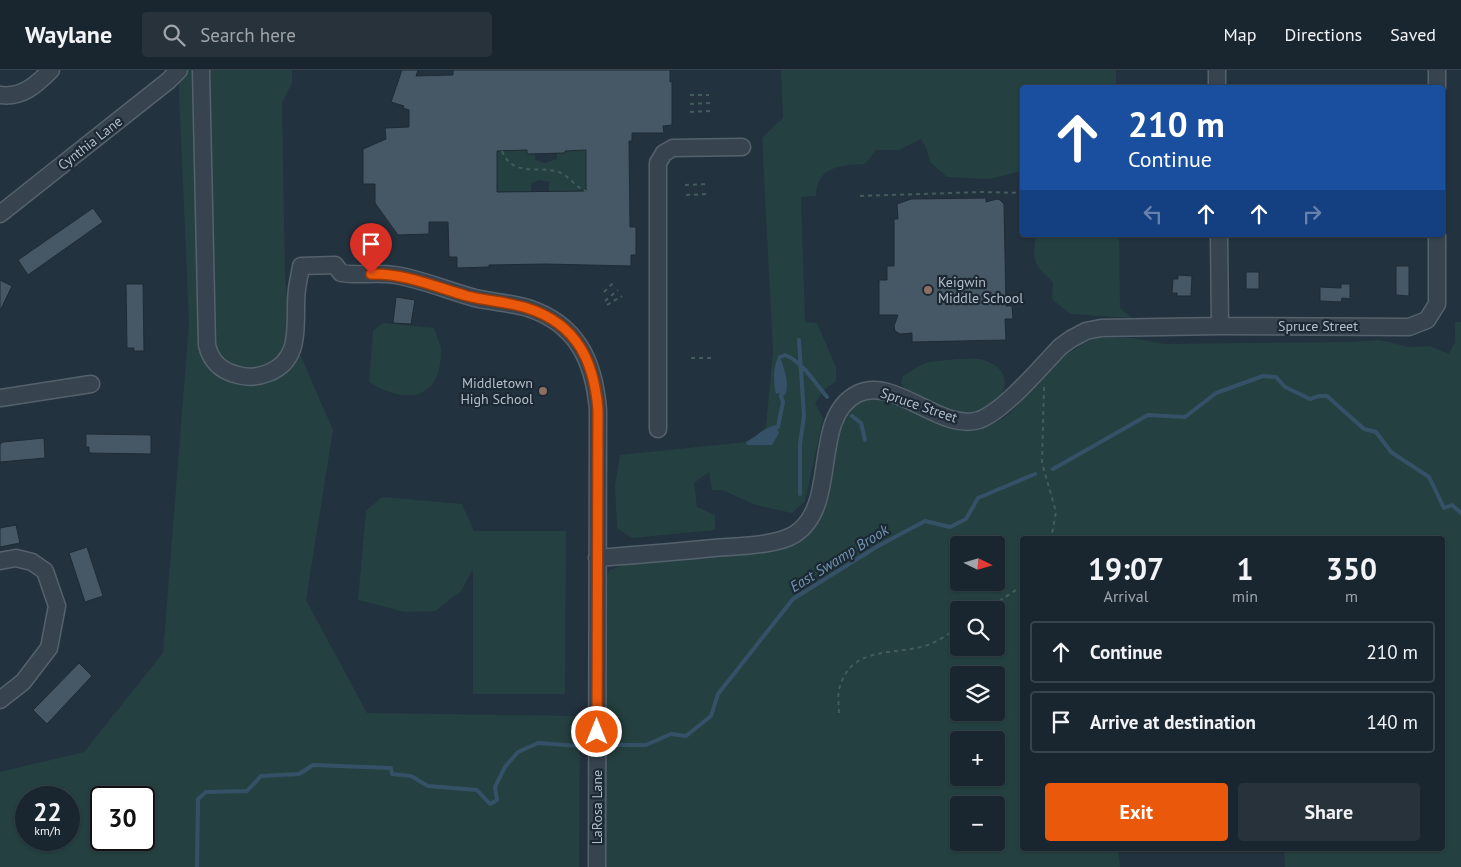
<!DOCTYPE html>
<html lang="en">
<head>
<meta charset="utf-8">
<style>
  body { margin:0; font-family:"PT Sans",sans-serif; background:#27323b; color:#f1f3f6; height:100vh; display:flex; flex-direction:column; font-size:19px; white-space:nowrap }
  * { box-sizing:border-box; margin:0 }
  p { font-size:16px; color:#9fa5aa }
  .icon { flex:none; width:28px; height:28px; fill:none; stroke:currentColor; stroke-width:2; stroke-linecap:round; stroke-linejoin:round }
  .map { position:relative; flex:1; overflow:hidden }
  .details { position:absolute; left:1020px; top:466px; width:425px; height:315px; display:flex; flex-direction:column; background:#1a262f; border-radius:5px; box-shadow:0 1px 4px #0004,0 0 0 1px #38434b }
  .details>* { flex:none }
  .top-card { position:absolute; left:1020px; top:15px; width:425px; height:152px; border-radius:5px; box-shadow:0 1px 4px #0004,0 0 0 1px #38434b; background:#1a4fa0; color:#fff; overflow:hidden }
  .needle { width:32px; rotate:95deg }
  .controls { position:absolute; left:950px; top:466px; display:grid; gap:10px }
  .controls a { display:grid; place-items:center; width:55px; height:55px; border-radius:5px; background:#1a262f; box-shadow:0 1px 4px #0004,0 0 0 1px #38434b; font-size:25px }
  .speed { position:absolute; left:15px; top:716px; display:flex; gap:10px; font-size:25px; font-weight:700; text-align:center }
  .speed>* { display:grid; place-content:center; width:65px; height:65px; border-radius:50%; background:#1a262f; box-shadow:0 1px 4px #0004,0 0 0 1px #38434b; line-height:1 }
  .speed small { font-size:12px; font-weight:400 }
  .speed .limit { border:2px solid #111; border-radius:8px; background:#fff; color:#111 }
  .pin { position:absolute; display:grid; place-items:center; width:42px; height:42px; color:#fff; margin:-51px -21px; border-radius:50% 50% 50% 0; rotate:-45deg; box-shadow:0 0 5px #0007 }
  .pin .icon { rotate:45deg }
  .me { position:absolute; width:55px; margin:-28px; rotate:0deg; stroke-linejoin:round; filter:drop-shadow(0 0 4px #0008) }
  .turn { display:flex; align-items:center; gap:18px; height:105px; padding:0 25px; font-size:22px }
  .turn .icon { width:65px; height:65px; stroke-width:2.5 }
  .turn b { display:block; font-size:35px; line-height:42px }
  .lanes { display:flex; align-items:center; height:48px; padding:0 25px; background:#0003; justify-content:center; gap:25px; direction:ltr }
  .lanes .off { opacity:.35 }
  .eta { display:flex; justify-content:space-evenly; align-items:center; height:85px; text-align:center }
  .eta b { font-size:30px; font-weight:700; line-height:35px }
  .cta { display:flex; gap:10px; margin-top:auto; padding:10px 25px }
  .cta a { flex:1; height:58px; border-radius:5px; background:#ea580c; color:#fff; font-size:20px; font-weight:700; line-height:58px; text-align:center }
  .cta a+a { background:#27323b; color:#f1f3f6 }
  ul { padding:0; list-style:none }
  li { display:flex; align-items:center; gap:15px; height:62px; margin:0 10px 8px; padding:0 15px; border:2px solid #38434b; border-radius:5px }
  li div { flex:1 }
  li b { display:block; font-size:19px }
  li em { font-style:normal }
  header { display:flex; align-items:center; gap:30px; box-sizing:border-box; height:70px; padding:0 25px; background:#1a262f; border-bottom:1px solid #38434b }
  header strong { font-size:24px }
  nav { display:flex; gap:28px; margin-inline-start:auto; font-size:18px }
  .search { width:350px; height:45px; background:#27323b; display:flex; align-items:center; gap:12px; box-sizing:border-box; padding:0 18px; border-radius:5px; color:#9fa5aa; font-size:19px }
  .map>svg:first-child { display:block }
  .green { fill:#254040; fill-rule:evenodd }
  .water { fill:#355167 }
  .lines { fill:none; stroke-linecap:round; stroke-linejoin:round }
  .stream { stroke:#355167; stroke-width:4 }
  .building { fill:#465865; stroke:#1e2b36; fill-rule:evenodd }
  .minor-casing { stroke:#55626d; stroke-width:19 }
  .path { stroke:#435c5c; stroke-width:2; stroke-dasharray:4 4; stroke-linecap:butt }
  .minor { stroke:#37444f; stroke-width:16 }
  .route-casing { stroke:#983908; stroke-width:12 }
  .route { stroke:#ea580c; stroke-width:9 }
  .education-dot { fill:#8d6e63; stroke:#1c2934; stroke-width:2 }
  .labels { text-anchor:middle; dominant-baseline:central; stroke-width:4.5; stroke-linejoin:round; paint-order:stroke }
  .street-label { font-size:14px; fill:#b3bfca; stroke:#1c2934 }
  .poi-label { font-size:14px; fill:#b3bfca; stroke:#1c2934; text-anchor:start }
  .water-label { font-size:15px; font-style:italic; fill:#7194af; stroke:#1c2934 }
</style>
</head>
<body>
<header>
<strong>Waylane</strong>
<div class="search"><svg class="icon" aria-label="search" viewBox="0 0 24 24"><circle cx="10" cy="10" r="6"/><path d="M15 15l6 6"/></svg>Search here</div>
<nav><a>Map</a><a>Directions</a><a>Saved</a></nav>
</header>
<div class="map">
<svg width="1461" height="797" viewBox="0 0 1461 797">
  <rect width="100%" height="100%" fill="#23323f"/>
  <path class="green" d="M178,0H292V13L282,33L285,202L288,244L296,275L333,360L306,530L367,643L580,646L579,797H0V702L84,682L163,583L189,253ZM26,728H69V770H26ZM101,728H144V770H101Z
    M781,0H1116V17L1022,18V101L989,109L947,107L930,92L926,77L921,69L899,80H876L865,94C841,96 817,95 816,126L801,127L805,252L817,253L836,297V312L827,317L815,333L823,348L805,431L792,443L756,435L722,420H712L709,402L694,413L697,437L715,445V460L632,468L617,458L615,415L620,385L746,372L755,367L766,357L773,281L762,68L783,48Z
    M527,80L535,83V90L545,93L557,89V83H565V81L586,80L587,127L576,121L549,122V112L540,110L531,113V122H506L497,128V81Z
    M1036,165H1119L1120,238L1132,248L1070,244L1052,229L1053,212C1033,195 1032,191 1036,165Z
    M1455,252H1461V797H1285L1284,779H1442V469H1022V779H1118L1120,797H606V507L610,500L625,494L780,480C793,473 807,465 816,452C839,422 826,350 860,333C875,326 885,329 900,335C941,352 969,375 1010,343L1062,287L1087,272L1097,268H1132L1164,274L1352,272L1379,270L1409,277L1429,276L1449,284L1455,272ZM959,475H996V512H959ZM959,540H996V578H959ZM959,605H996V642H959ZM959,670H996V708H959ZM959,735H996V772H959Z
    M383,253L434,258C436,265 441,274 441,281C441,332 405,334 369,312L373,261Z
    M958,289C968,289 980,287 989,292C1022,307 998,344 967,343C954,343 942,336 930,331C920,327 907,324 901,313L903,306L921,295L928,292Z
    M382,427L462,434L474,461H566L565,624H473V499L461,521L435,541L405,542L358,530L366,441Z"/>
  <path class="water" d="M778,287H780C784,298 790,314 785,325L781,326L779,323L776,324C773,311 773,299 778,287Z
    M776,355L779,363L772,375H747L746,372C758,366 763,358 776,355Z"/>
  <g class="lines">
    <path class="stream" d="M799,270L804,346L800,374V424
      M780,287L785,285C803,292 815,313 827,327
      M852,346L861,353L865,370
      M778,357L783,332L781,326
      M1053,399L1148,345L1185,347L1216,323L1263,306L1276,307L1285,317L1310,329L1319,326H1327L1364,359L1376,362L1391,382L1429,407L1444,438L1452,435L1461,443
      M612,675H646L671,664L686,666L711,646L718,624L793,529L878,476L925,451L950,457L966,449L978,428L1035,404
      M197,797L198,729L206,722L247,721L261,706L299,704L313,695L391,698L392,704L411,706L428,716L477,720L490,734L497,730L495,717L505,697L518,682L538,673L580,676"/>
  </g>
  <path class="building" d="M402,0H418L416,6L453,5V0H670V12L672,11V55L663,56L664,63H632V71H629L630,157H636V185H631V196L546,194L489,195V197L457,198V187H449L448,152H429V164L398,165L375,133V114H363V79L386,69L385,58L409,57V40L403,38L404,36L391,32ZM527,80V84L565,83V81L586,80V121L497,122V81Z
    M986,128V132L997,129L1000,130L1004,134L1006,236H1012L1013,249H1005L1006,270L912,272V263L900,264L895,261L894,256L898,245H879V210H887V196H894V149H898L897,134L911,129Z
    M93,138L103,152L28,205L18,190Z
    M1396,196H1409V226L1396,225Z
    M1246,202H1259V219H1246Z
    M1178,205L1192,206L1191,226H1177V223H1172L1173,209H1178Z
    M0,210L12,216L0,241Z
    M126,214H143L144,281H134V278H127Z
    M1341,214H1350V229L1342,228L1341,232L1320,231V217L1341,218Z
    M396,227L415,230L411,254L393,253Z
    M86,364L151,365V384L89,383V377H86Z
    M44,368L45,388L0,392V374L3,372Z
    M16,455L20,473L0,477V458Z
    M87,477L103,526L85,532L69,483Z
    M79,593L92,606L47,654L33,640Z"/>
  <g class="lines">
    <defs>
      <path id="minor" d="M201,0L207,275C211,292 221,301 238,305C248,308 258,307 268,303C305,289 293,249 297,219C298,211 300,204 301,196L335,195L341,203C359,206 377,202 395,205C422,209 448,221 475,228C492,232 511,233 528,238C577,254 594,291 598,340L597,797
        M1217,0V18
        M1437,0V18
        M0,25C22,28 36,15 51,0
        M0,144L168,11L179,0
        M1219,165L1220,256
        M0,328L91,314
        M658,359V93L664,83L673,78L742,77
        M597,488C636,485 675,482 714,478C735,476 777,476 795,464C840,435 810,348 857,324C894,305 940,362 979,350C1003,342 1041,297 1060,277L1071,269L1086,261L1101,258L1220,256L1409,257L1427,250L1437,234V165
        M0,491L16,488L32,492L45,501L57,536L49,578L23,612L0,630"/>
    </defs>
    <use href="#minor" class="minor-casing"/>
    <path class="path" d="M690,25H709
      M690,34L710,33
      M690,42L710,41
      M502,81C513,109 541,94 561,103C570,107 575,117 586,121
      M685,115L708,114
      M686,125L708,124
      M860,126L982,122L1021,123
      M604,222L613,213
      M605,231L618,220
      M607,235L622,226
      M691,288H712
      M1044,317L1042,393L1056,442L1051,469
      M986,540L1022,516
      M839,643C839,635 837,624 840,616C852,576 894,585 925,576C937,572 948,564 959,557"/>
    <use href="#minor" class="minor"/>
  </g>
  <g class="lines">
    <defs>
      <path id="route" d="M371,204C404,203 436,217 467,226C487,231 508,232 527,238C577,254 594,291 598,340L597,662"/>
    </defs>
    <use href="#route" class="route-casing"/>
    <use href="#route" class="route"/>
  </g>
  <g class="education-dot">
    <circle cx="928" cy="220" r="5"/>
    <circle cx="543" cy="321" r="5"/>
  </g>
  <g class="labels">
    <g class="street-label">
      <text transform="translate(90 73) rotate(-38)">Cynthia Lane</text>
      <text x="1318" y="256">Spruce Street</text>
      <text transform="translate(919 335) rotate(19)">Spruce Street</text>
      <text transform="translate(597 737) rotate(-90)">LaRosa Lane</text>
    </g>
    <g class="poi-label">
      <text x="938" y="212">Keigwin<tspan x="938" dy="16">Middle School</tspan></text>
      <text x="533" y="313" text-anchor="end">Middletown<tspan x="533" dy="16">High School</tspan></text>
    </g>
    <g class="water-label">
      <text transform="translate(839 488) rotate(-32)">East Swamp Brook</text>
    </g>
  </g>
</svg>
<div class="controls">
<a><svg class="needle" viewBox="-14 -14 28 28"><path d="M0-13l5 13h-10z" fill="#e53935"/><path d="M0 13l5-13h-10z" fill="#9fa5aa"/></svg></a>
<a><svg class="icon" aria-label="search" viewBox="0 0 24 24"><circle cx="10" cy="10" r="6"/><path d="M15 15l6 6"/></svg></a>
<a><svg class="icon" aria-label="layers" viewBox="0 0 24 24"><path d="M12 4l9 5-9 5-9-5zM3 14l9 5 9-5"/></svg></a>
<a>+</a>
<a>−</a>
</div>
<div class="speed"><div>22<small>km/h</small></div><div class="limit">30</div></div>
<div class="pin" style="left:371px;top:204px;background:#d93025"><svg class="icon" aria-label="arrive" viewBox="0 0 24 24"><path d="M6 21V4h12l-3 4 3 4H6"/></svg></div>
<svg class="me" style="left:597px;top:662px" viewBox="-20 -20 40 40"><circle r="17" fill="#ea580c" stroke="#fff" stroke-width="3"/><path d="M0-11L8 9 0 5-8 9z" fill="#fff"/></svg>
<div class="top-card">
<div class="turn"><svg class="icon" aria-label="ahead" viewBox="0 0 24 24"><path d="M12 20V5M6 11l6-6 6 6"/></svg><div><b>210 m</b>Continue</div></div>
<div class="lanes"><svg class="icon off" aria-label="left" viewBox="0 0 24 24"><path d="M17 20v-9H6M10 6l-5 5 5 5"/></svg><svg class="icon" aria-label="ahead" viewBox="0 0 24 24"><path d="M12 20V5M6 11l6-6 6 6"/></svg><svg class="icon" aria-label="ahead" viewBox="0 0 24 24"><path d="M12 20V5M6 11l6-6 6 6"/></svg><svg class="icon off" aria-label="right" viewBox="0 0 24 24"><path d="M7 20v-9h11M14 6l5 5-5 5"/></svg></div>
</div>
<section class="details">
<div class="eta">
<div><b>19:07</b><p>Arrival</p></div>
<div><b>1</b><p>min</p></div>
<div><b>350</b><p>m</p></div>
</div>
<ul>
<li><svg class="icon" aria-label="ahead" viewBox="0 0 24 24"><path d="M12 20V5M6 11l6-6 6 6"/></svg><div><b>Continue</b></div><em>210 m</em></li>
<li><svg class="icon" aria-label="arrive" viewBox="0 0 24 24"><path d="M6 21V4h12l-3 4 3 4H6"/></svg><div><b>Arrive at destination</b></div><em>140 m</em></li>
</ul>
<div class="cta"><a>Exit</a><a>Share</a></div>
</section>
</div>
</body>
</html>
